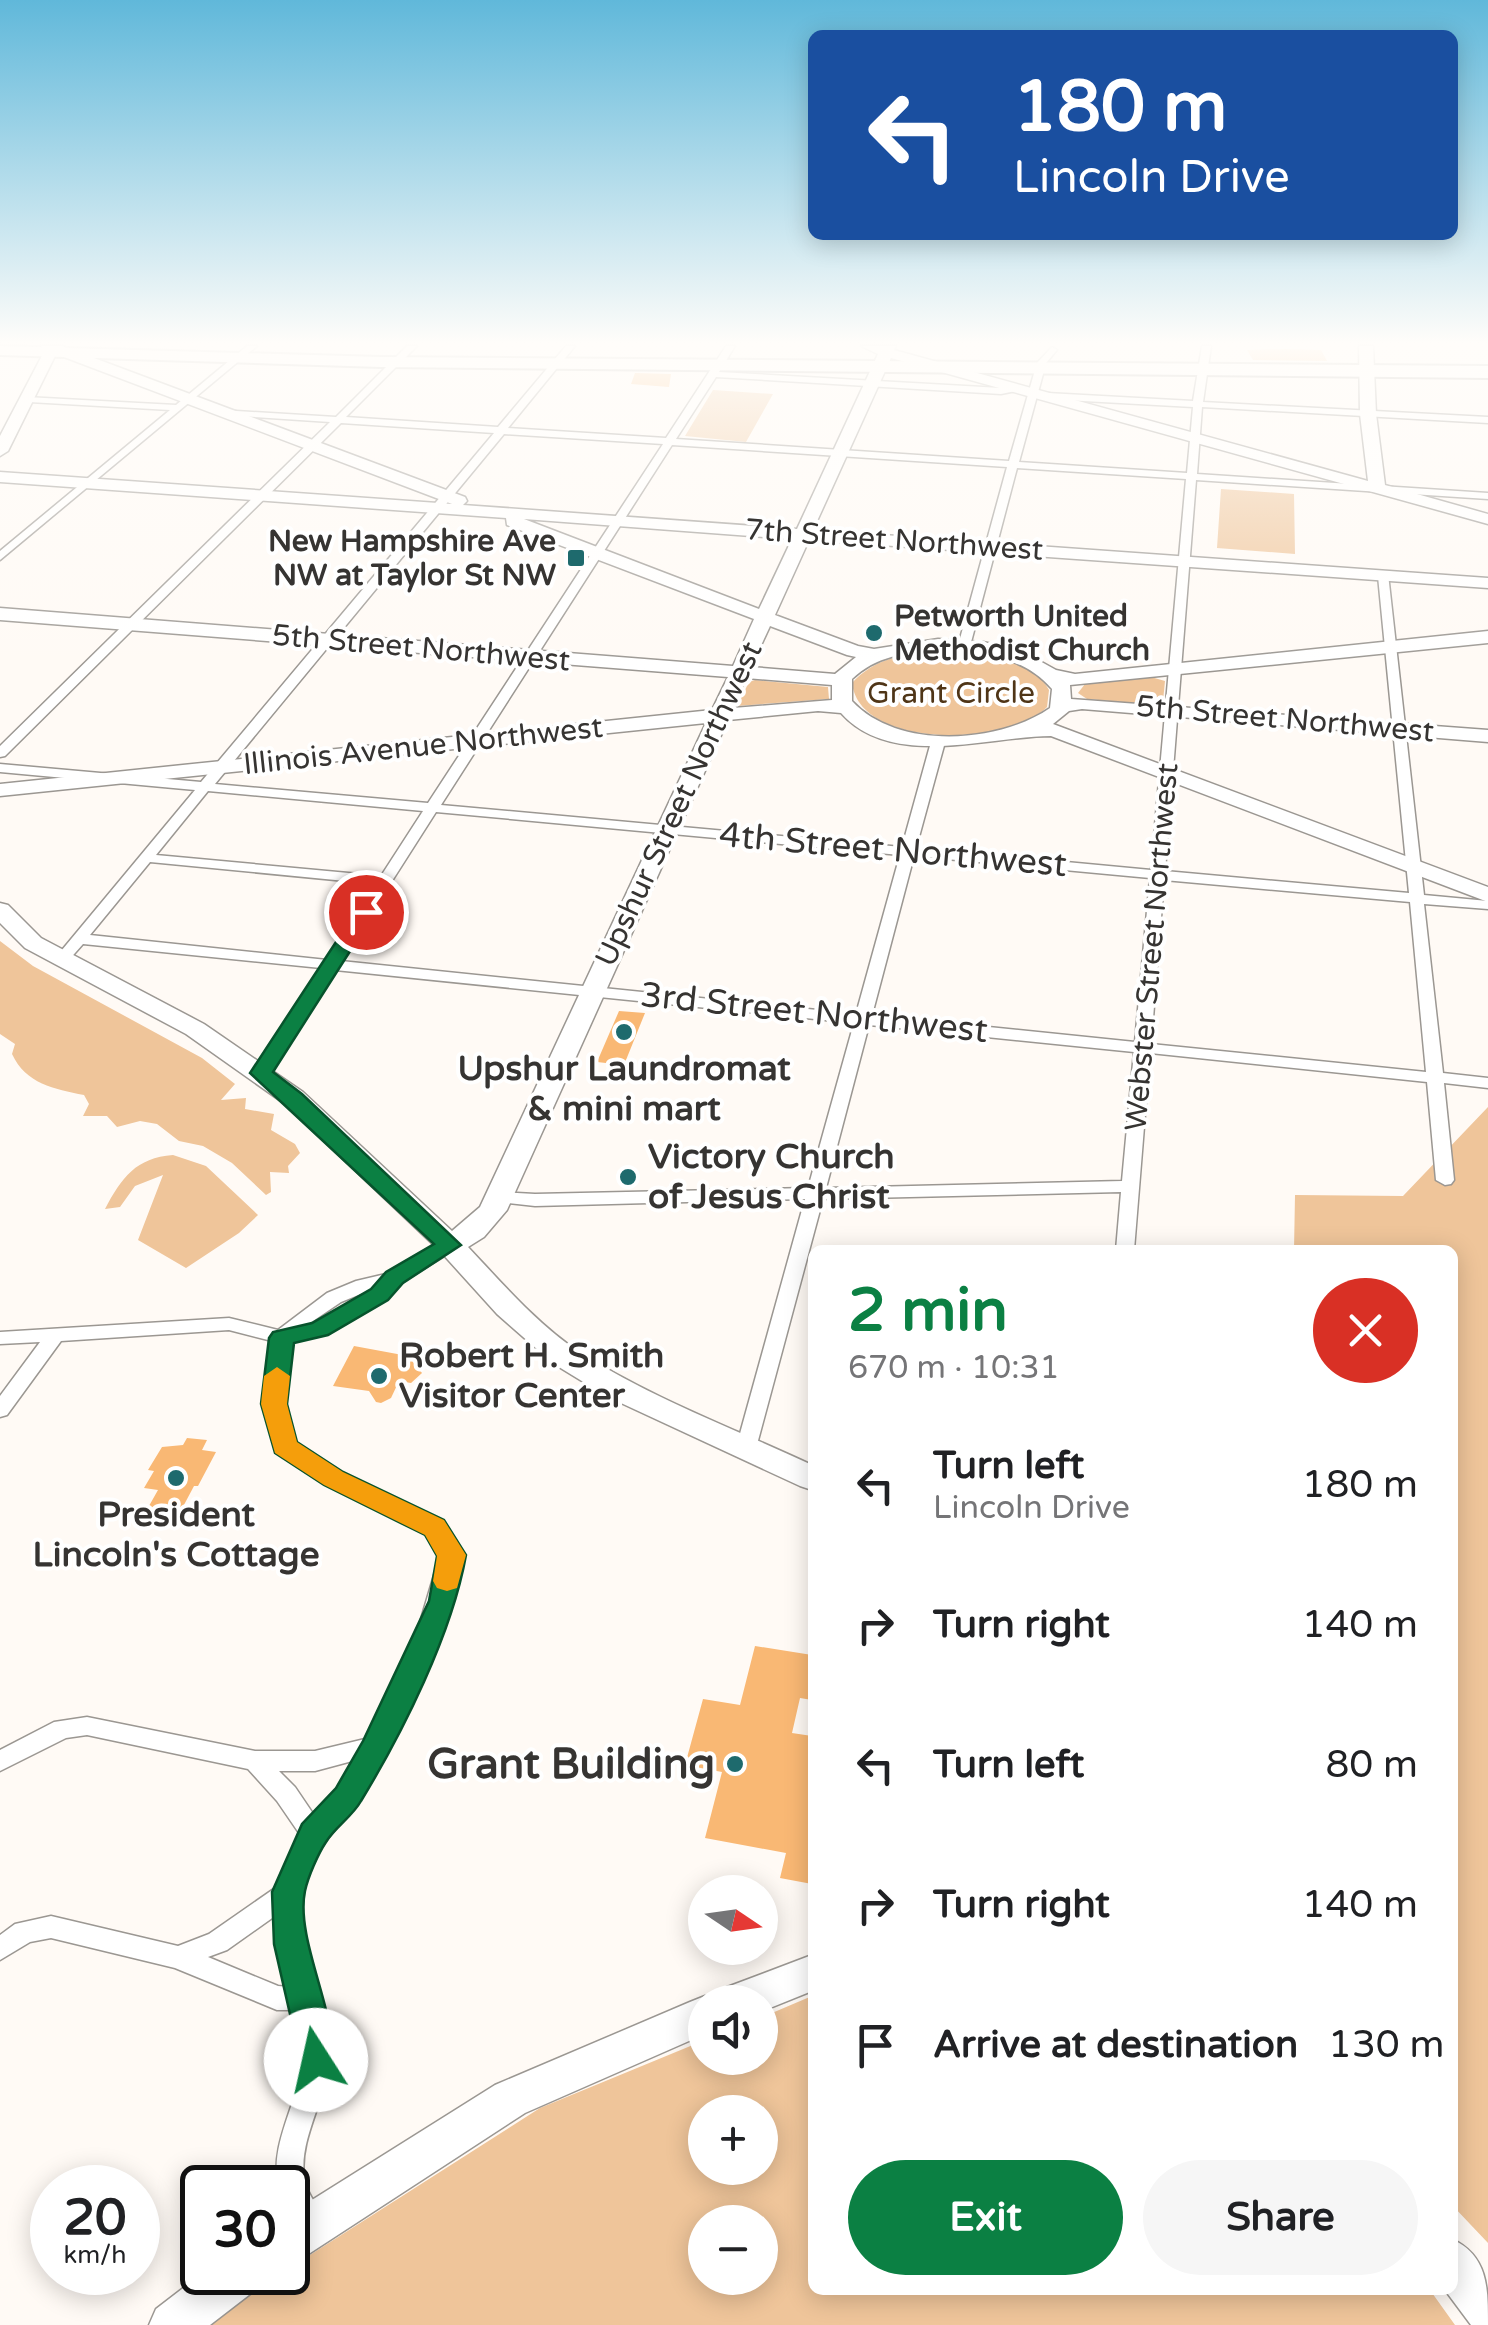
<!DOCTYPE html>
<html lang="en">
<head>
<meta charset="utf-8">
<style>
  body { margin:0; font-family:"Varela Round",sans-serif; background:#f6f6f6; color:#202124; height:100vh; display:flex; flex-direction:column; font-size:38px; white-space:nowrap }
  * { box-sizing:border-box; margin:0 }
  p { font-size:32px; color:#757577 }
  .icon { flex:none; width:55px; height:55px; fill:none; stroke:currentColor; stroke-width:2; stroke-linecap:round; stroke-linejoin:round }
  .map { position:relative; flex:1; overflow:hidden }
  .side { position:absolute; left:808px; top:1245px; width:650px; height:1050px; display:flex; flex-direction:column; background:#fff; border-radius:15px; box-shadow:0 5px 25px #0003 }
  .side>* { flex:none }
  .guide { position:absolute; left:808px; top:30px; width:650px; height:210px; border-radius:15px; box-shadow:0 5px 25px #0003; background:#1a4fa0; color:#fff; overflow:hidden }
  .needle { width:65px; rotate:103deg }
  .controls { position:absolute; left:688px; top:1875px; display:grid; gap:20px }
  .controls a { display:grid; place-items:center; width:90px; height:90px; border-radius:50%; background:#fff; box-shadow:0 5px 25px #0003; font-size:50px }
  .speed { position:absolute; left:30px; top:2165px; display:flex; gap:20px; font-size:50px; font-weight:700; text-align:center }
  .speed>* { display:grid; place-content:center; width:130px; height:130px; border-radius:50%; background:#fff; box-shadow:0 5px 25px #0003; line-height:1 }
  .speed small { font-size:25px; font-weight:400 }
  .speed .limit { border:5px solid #111; border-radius:15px; background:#fff; color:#111 }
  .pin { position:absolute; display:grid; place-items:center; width:85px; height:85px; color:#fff; margin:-42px; border:5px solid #fff; border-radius:50%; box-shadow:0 2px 10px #0007 }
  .me { position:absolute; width:110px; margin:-55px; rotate:350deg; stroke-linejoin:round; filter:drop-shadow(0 0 8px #0008) }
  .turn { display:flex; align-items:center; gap:35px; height:210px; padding:0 40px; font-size:45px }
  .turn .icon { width:130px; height:130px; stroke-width:2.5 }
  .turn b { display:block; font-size:70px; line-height:85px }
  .round { display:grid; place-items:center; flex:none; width:105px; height:105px; border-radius:52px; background:#f6f6f6 }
  .overview { display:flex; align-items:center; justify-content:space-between; height:170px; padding:0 40px }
  h1 { font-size:60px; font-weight:700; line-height:75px; color:#0b8043 }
  .action { display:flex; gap:20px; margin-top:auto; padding:20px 40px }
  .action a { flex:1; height:115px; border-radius:60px; background:#0b8043; color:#fff; font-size:40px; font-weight:700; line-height:115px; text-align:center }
  .action a+a { background:#f6f6f6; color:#202124 }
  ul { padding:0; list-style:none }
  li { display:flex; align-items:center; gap:30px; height:140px; padding:0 40px }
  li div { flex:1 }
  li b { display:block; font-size:38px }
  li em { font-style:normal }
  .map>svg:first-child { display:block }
  .green { fill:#efc59a; fill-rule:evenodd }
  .building { fill:#f9b874 }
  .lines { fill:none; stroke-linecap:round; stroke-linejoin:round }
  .street-casing { stroke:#9b9792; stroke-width:3 }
  .secondary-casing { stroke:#9b9792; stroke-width:3 }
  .highway-casing { stroke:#9b9792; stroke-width:4 }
  .street { fill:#fff; fill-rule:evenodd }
  .secondary { fill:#fff; fill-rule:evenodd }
  .highway { fill:#fff; fill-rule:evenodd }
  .route { fill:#0b8043; stroke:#07532c; stroke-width:2.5 }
  .slow { fill:#f59e0b }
  .poi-dot { fill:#1e6a6d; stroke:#fff; stroke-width:4 }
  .labels { text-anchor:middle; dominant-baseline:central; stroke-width:8; stroke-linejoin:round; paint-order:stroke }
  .far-street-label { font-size:30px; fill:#363432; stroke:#fff }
  .far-poi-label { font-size:30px; font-weight:bold; fill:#363432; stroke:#fff; text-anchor:end }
  .far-park-label { font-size:30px; fill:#4f3517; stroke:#fff }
  .street-label { font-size:35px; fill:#363432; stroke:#fff }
  .poi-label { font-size:35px; font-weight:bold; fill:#363432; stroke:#fff }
  .near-poi-label { font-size:42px; font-weight:bold; fill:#363432; stroke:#fff; text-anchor:end }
</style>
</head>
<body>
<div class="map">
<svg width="1488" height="2325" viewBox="0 0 1488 2325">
  <rect width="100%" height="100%" fill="#fffaf5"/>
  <path class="green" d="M713,390L773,394L746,442L685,436Z
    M1221,489L1294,494L1295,554L1217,548Z
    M932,651C971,652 1027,651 1049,690L1047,707C1009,746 860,750 852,683C874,659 902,654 932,651Z
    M1151,677L1165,681L1163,701L1156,705L1087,699L1078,693L1085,684Z
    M755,680L828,687L829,699L737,706L749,682Z
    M0,941L33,966L202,1058L235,1084L221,1100L246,1098L245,1109L274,1114L271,1130L295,1144L300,1153L288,1166L289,1173L270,1172L271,1192L266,1195L232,1163L203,1146L179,1141L157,1124L140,1121L117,1127L107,1116H83L89,1104L84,1095C54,1089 26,1084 12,1054L15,1044L0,1034Z
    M1488,1107V2243L1452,2205V1250H1294L1295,1195L1403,1196Z
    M173,1155L206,1166L258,1215L239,1233L186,1268L138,1240L163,1175L135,1186L120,1207L105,1209C122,1177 136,1158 173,1155Z
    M812,1996V2290H1430L1455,2325H210L253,2291L288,2272V2269L540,2108L705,2040V2058H760V2018ZM705,2112H760V2168H705ZM705,2222H760V2278H705Z"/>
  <path class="building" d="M1286,349L1321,350L1327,361L1253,360L1247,350Z
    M635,373L671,374L669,387L631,384Z
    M619,1011L645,1013L624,1065L597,1062Z
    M354,1346L408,1356L422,1373L411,1383L399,1381L391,1398L381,1403L376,1402L369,1391L333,1386Z
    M187,1438L207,1440L202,1450L216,1452L198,1486H194L177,1518L145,1513L158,1490L144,1488L154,1471L148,1470L162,1447L183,1445Z
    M755,1646L812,1655V1700L800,1698L792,1733L812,1736V1884L780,1878L786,1853L705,1838L722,1772L685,1765L703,1699L740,1705Z"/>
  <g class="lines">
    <defs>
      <path id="street" d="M247,346H257L0,560V551L170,410L29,402L24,399L26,397L176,405Z
        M407,346H417L346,417L498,427L566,346H575L508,428L666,438L726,346H735L719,372L1001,388L1021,386L1026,389L1001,394L716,377L676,439L1009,461L1037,363L1052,347L1057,350L1046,363L1019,462L1187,473L1193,407L1047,399L1042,396L1047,393L1193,401L1202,346H1211L1203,402L1488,417V423L1202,407L1197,474L1488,493V499L1196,480L1165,871L1409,893L1378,576L1388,574L1424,895L1488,901V909L1424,904L1443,1073L1488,1078V1088L1444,1083L1454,1180L1451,1184L1445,1185L1436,1180L1427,1082L1150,1053L1134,1250H1116L1121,1192L823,1199L756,1448L753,1453H739L736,1448L805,1199L535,1206L499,1202L490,1197L499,1192L535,1194L808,1188L854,1023L335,970L269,1073L261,1078L253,1073L321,968L83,944L67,962H57L54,959L57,956L195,790L0,772V764L201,782L494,433L341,423L5,756L0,757V746L330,422L224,415L219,412L221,410L336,417ZM504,434L663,444L428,803L215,784ZM672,445L1007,467L958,646L964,650L970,646L1017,468L1186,479L1151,870L916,848L945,742L938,738L931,742L902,847L441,805ZM208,791L423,811L381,876L156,855ZM436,812L900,855L856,1014L341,961ZM914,856L1150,878L1135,1042L872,1015ZM150,862L376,884L327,960L90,935ZM1164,880L1410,902L1426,1072L1151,1044ZM869,1025L1134,1052L1122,1181L826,1188Z
        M450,1239L456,1241L459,1245L456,1249L402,1282L386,1298L326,1333L291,1341L284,1404L294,1443L321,1463L443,1521L462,1555C443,1640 406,1717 363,1792C343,1827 306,1852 302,1894C295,1951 330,2002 329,2058C328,2097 299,2137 304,2176C306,2194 320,2208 326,2224L322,2234L312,2238C291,2230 288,2208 288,2188H279C268,2147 297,2105 302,2065C304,2047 301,2028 296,2010H277L175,1968L51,1938L30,1942L0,1960V1935L15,1924L51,1916L178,1946L209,1934L278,1886L286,1863L301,1836L277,1801L248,1769L87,1735L66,1738L0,1771V1750L54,1722L87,1717L255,1751H315L369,1738L413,1646L440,1555L427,1533L307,1473L278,1452L264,1404L272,1341L229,1330L61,1341L7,1415L0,1417V1396L40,1342L0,1344V1332L229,1318L278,1330L327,1293L356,1281L390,1273ZM373,1289L313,1324L307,1325L341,1302ZM356,1760L334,1797L316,1818L295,1787L279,1771H315ZM275,1916L290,1987L278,1986L208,1957L227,1950Z"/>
      <path id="secondary" d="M41,346H62L465,497L467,501L463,505L797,529L878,354L861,346H896L894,350L1368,481L1360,414L1359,346H1373L1376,414L1385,485L1488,514V524L891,358L813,530L1488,578V588L809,540L775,615L858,646L874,649L938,639L983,642L1020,650L1056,670L1075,674L1488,631V643L1070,685L1071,699L1488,730V742L1082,709L1069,711L1053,724L1488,887V902L1051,736C988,736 892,770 841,713L818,711L728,720L507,1210L484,1237L468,1247C502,1283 537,1324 579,1352C651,1398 735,1429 812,1465V1490L800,1486L608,1397L554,1364L497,1314L440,1251L285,1104L186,1034L25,948L0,923V903L8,905L41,938L204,1024L303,1092L452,1231L480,1207L706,723L0,796V784L712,710L728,677L0,620V608L733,666L754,619L507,525L506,518L0,482V472L452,504L56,354L8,451L0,456V436L45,350ZM524,519L792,539L759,609ZM770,626L847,655L856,657L835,674L751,667ZM938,651C980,651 1024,656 1052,689L1050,708C998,744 897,750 852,701V679C876,656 906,652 938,651ZM746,678L832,685V700L733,708Z
        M812,1955V1991L760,2012V2002H705V2034L525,2113L304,2257L288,2263V2215L495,2085L690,2002L705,1996L717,2001L722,1989Z
        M1452,2239C1488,2256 1488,2287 1488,2325H1471L1445,2290H1452Z
        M204,2272H265L258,2288L210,2325H149L156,2309Z"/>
      <path id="highway" d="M0,346L381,357L1488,366V378L381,367L0,355Z"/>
    </defs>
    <use href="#street" class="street-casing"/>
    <use href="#secondary" class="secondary-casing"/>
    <use href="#highway" class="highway-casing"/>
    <use href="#street" class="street"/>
    <use href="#secondary" class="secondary"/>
    <use href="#highway" class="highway"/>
  </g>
  <linearGradient id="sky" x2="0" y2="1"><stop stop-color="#60b8da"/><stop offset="0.51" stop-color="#fffdfa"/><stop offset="1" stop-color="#fffdfa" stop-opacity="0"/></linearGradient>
  <rect width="1488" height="672" fill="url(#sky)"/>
  <path class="route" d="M366,906L375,912L273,1072L302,1094L461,1245L403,1283L388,1300L328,1335L294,1343L287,1404L297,1442L343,1472L444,1520L466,1555C452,1634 403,1732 361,1801C352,1817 335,1827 326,1842C318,1854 308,1877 305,1891C294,1944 347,2030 328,2071L316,2076L303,2071L274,1944L272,1892L302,1824L336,1788L363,1741L429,1601L437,1556L425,1535L324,1485L275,1453L261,1404L269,1338L273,1332L312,1323L371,1289L386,1272L434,1244L250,1073L359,907Z"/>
  <path class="slow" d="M277,1367L290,1376L287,1404L297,1442L343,1472L444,1520L466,1555L457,1588L447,1591L437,1588L433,1581L437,1556L425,1535L324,1485L275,1453L261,1404L264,1376Z"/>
  <g class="poi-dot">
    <rect x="566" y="548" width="20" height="20" rx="5"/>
    <circle cx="874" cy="633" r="10"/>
    <circle cx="624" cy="1032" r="10"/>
    <circle cx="628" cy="1177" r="10"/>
    <circle cx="379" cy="1376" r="10"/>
    <circle cx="176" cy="1478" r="10"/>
    <circle cx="735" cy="1764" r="10"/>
  </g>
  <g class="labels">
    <g class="far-street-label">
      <text transform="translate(894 540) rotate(4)">7th Street Northwest</text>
      <text transform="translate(421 648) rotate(5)">5th Street Northwest</text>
      <text transform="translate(1285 719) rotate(5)">5th Street Northwest</text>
      <text transform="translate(423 746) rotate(-6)">Illinois Avenue Northwest</text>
      <text transform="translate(679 804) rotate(-65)">Upshur Street Northwest</text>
      <text transform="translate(1152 947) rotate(-85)">Webster Street Northwest</text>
    </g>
    <g class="far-poi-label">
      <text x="556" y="541">New Hampshire Ave<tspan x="556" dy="34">NW at Taylor St NW</tspan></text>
      <text x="894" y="616" text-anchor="start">Petworth United<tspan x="894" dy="34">Methodist Church</tspan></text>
    </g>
    <g class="far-park-label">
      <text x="951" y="693">Grant Circle</text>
    </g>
    <g class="street-label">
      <text transform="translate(893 850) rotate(5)">4th Street Northwest</text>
      <text transform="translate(814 1013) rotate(6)">3rd Street Northwest</text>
    </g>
    <g class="poi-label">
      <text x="624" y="1069">Upshur Laundromat<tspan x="624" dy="40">&amp; mini mart</tspan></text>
      <text x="648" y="1157" text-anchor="start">Victory Church<tspan x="648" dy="40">of Jesus Christ</tspan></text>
      <text x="399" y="1356" text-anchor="start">Robert H. Smith<tspan x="399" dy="40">Visitor Center</tspan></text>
      <text x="176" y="1515">President<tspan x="176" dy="40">Lincoln's Cottage</tspan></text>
    </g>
    <g class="near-poi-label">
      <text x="715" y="1764">Grant Building</text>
    </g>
  </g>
</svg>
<div class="controls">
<a><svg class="needle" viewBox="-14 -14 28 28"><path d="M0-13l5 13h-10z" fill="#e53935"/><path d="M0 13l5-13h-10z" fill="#757577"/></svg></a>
<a><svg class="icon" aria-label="sound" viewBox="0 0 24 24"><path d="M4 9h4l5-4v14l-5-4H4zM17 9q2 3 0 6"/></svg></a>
<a>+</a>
<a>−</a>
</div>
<div class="speed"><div>20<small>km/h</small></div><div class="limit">30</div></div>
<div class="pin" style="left:366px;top:912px;background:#d93025"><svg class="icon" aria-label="arrive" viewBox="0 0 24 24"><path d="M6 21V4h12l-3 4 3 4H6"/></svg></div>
<svg class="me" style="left:316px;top:2060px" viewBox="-20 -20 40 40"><circle r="19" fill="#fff"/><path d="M0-13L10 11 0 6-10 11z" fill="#0b8043"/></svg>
<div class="guide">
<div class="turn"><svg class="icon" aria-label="left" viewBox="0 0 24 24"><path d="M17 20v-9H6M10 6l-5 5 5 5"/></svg><div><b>180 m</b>Lincoln Drive</div></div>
</div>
<section class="side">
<div class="overview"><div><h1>2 min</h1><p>670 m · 10:31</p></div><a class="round" style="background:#d93025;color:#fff"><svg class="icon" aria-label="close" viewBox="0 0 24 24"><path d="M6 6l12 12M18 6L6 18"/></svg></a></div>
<ul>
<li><svg class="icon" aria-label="left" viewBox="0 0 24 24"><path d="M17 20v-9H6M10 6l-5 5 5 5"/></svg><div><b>Turn left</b><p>Lincoln Drive</p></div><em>180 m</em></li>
<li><svg class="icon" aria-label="right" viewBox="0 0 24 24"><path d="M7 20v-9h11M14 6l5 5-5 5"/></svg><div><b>Turn right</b></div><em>140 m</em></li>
<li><svg class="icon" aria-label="left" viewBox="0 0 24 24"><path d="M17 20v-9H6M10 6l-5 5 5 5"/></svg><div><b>Turn left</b></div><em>80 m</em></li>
<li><svg class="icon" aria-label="right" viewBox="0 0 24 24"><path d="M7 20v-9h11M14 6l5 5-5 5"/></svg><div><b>Turn right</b></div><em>140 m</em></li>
<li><svg class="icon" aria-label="arrive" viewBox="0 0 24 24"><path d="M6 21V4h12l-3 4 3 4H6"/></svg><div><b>Arrive at destination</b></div><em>130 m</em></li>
</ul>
<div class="action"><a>Exit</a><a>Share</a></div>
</section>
</div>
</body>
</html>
